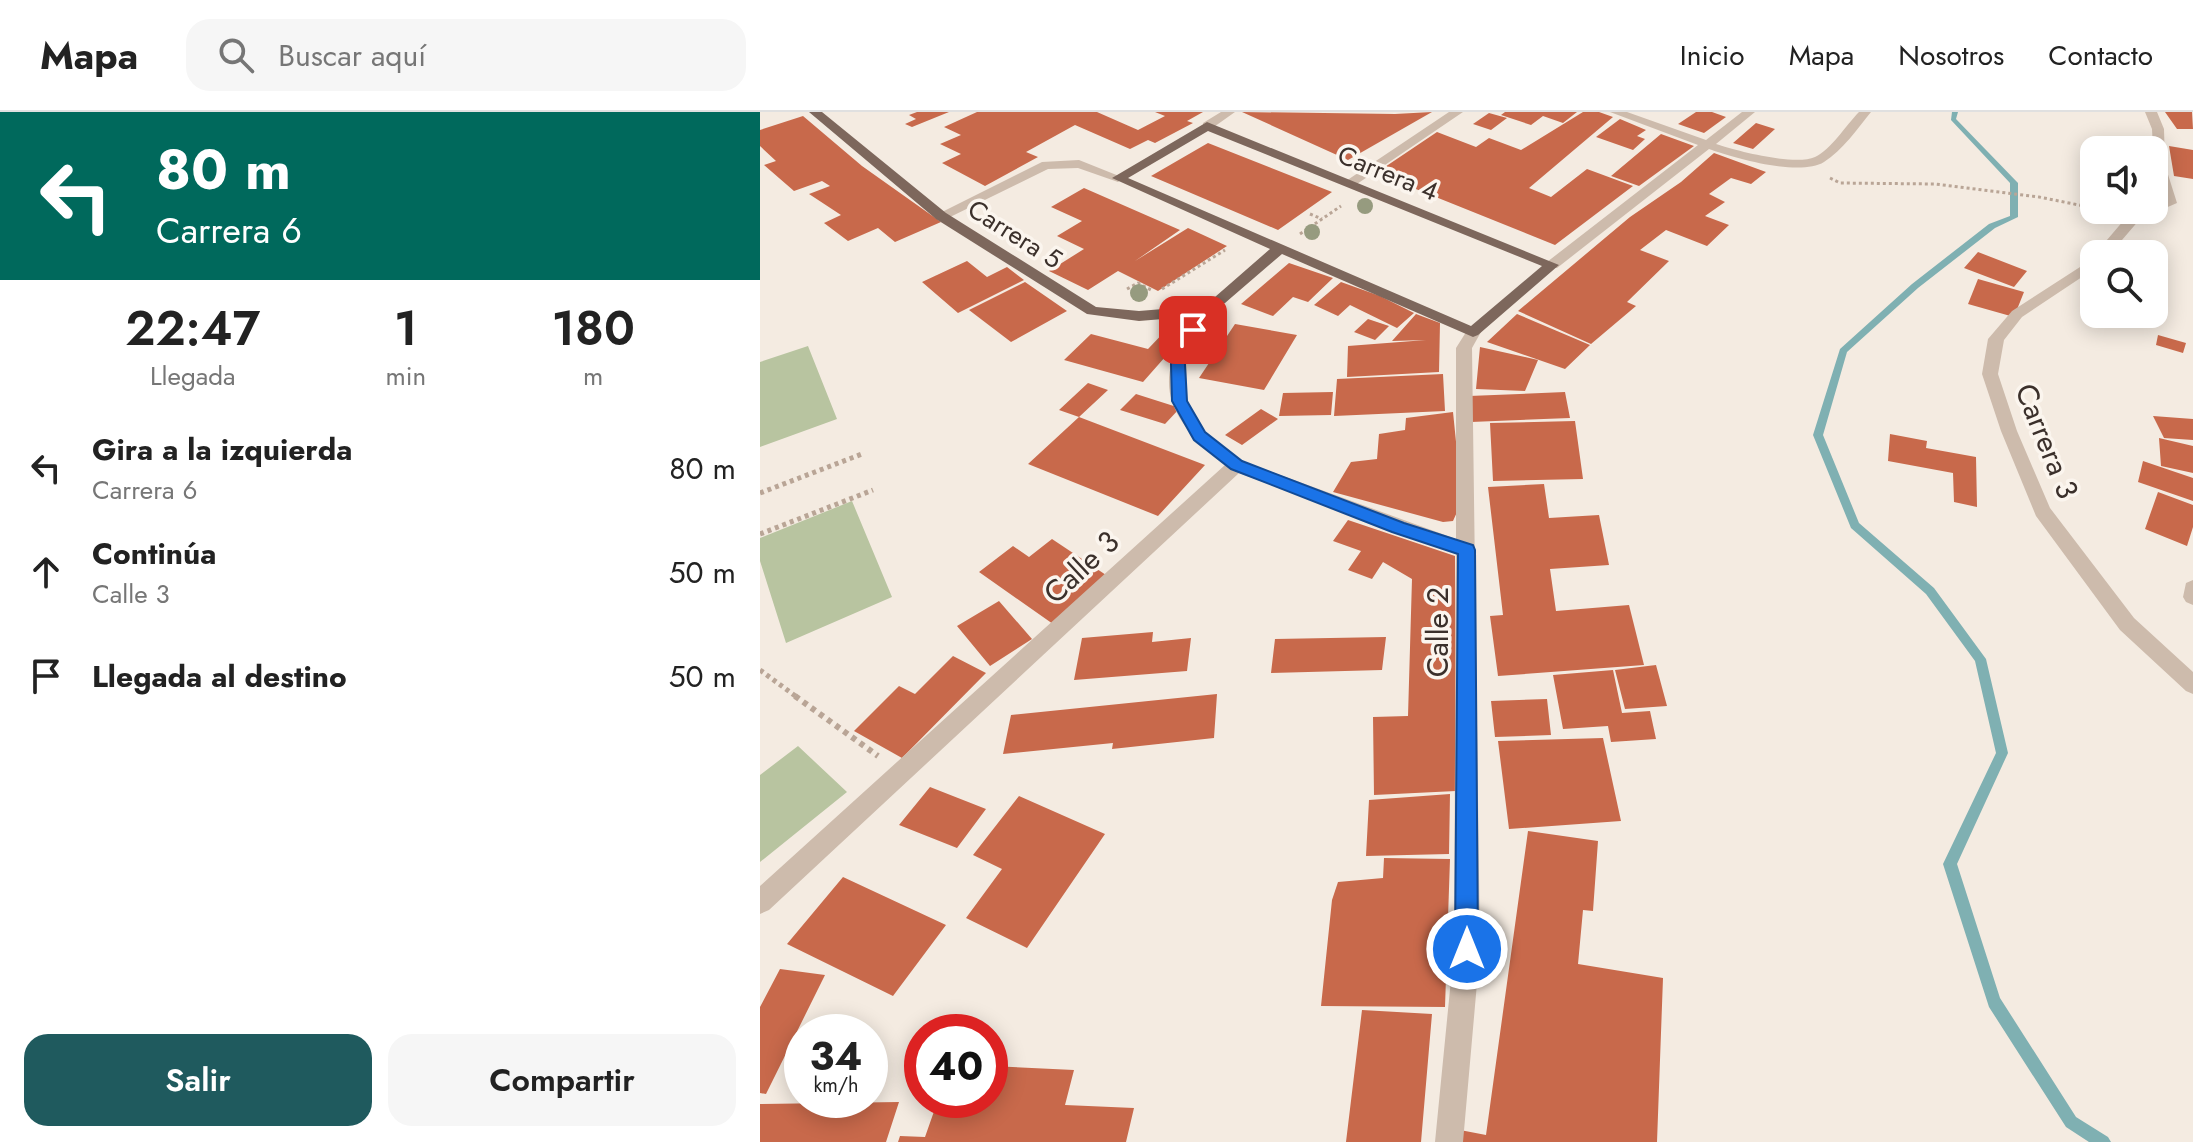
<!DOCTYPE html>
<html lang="es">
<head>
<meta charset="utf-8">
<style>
  body { margin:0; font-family:Jost,sans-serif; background:#f6f6f6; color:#222; height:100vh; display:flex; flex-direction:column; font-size:30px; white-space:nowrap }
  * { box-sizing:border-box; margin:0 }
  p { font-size:26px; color:#767676 }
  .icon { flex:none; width:44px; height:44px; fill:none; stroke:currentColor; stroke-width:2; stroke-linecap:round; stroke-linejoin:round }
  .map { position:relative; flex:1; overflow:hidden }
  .sheet { display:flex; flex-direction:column; background:#fff; width:760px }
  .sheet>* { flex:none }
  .top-card { background:#00695c; color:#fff; overflow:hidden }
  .fabs { position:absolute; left:1320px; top:24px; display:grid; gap:16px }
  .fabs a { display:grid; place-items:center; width:88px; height:88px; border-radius:16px; background:#fff; box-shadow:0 4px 20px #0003; font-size:40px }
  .speed { position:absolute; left:24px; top:902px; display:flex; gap:16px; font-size:40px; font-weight:700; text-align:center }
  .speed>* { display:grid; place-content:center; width:104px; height:104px; border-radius:50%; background:#fff; box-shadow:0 4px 20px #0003; line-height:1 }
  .speed small { font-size:20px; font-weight:400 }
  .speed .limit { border:12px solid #d22; background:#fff; color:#111 }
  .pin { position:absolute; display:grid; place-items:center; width:68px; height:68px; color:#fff; margin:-34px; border-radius:16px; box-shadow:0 4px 12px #0006 }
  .me { position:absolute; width:88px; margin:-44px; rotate:0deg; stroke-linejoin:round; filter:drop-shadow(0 0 6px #0008) }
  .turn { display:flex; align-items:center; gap:28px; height:168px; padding:0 24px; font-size:36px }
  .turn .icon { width:104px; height:104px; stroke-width:2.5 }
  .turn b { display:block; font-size:56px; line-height:68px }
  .eta { display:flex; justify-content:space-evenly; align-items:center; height:136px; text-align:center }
  .eta b { font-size:48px; font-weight:600; line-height:56px }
  .primary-button { display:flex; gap:16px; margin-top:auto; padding:16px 24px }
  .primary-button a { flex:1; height:92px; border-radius:24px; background:#1f5a5e; color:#fff; font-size:32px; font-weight:600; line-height:92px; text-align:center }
  .primary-button a+a { background:#f6f6f6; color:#222 }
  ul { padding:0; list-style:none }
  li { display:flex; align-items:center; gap:24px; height:104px; padding:0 24px }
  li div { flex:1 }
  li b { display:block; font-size:30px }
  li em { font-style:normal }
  header { display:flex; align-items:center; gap:48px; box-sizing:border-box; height:112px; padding:0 40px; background:#fff; border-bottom:2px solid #e0e0e0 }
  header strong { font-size:38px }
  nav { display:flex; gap:44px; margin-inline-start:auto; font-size:28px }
  .search { width:560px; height:72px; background:#f6f6f6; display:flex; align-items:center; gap:20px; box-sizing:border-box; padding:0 28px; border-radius:24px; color:#767676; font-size:30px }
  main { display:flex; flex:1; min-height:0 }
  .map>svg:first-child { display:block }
  .green { fill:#b8c4a0 }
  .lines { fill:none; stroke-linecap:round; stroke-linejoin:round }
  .stream { fill:#7fb0b2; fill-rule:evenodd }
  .building { fill:#c8694b }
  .path-far2 { stroke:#b9a596; stroke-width:3; stroke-dasharray:3 3; stroke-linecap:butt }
  .path-far1 { stroke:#b9a596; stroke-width:5; stroke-dasharray:4 4; stroke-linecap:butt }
  .path { stroke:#b9a596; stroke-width:6; stroke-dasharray:5 5; stroke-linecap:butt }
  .minor { fill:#cdbbac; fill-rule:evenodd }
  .major { fill:#7d675c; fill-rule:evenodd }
  .tree { fill:#969b7f }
  .route { fill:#1a73e8; stroke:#114b97; stroke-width:2 }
  .labels { text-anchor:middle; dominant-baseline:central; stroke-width:7; stroke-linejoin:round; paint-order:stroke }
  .far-street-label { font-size:26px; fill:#3b302b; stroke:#fbf5ee }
  .street-label { font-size:30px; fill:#3b302b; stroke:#fbf5ee }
</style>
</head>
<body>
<header>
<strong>Mapa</strong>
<div class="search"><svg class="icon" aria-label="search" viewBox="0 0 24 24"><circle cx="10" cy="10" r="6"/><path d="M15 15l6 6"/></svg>Buscar aquí</div>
<nav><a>Inicio</a><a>Mapa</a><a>Nosotros</a><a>Contacto</a></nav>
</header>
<main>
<section class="sheet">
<div class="top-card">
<div class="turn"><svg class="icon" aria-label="left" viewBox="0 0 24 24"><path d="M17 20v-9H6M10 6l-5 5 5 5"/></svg><div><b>80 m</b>Carrera 6</div></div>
</div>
<div class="eta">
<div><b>22:47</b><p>Llegada</p></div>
<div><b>1</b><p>min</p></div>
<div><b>180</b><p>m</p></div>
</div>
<ul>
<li><svg class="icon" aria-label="left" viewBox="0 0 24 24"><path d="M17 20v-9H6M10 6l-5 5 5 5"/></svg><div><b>Gira a la izquierda</b><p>Carrera 6</p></div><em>80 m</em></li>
<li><svg class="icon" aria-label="ahead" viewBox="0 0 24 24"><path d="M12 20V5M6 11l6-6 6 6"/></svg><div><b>Continúa</b><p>Calle 3</p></div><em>50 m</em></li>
<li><svg class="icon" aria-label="arrive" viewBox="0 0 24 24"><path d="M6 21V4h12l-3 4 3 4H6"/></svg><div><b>Llegada al destino</b></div><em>50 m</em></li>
</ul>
<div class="primary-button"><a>Salir</a><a>Compartir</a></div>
</section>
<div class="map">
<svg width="1433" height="1030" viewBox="0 0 1433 1030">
  <rect width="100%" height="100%" fill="#f4ebe1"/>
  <path class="green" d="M48,234L77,307L0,335V250Z
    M92,389L132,485L26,531L0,449V426Z
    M38,634L87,680L0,750V663Z"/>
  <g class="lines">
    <path class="stream" d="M1192,0H1198L1196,7L1258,71V105L1235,116L1158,176L1087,240L1063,323L1099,411L1174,476L1226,547L1248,641L1197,752L1240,886L1316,1005L1348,1025L1351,1030H1329L1306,1015L1229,895L1183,752L1236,641L1215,549L1166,482L1091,416L1053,323L1080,237L1152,172L1229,112L1250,104V71L1191,8Z"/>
  </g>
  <path class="building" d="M157,0H189L152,15L145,12L156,7L149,3Z
    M217,0H337L378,18L405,4L395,0H443L427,9L433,11L395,31L388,28L370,37L315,13L266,40L278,45L225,74L182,51L201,42L180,32L201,23L184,15Z
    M482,0L635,2L672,0L588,48Z
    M745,0H817L803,11L783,4L771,13L741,3Z
    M823,0H839L853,5L769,76L791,85L827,57L873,74L795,133L616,61L677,20L716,35L729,26L761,38Z
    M936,0H952L966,5L944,21L918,12Z
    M1405,0H1432L1433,17H1417Z
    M729,1L747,6L731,18L713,12Z
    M43,4L102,54L181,110L135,130L118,116L88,129L64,111L81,103L49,82L70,74L62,69L34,79L4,53L16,49L0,34V18Z
    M860,7L886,18L877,24L885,27L873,38L836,25Z
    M996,11L1015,17L993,37L973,31Z
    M901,22L934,34L879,74L851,64Z
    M1360,26L1384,31L1383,38H1358Z
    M448,31L572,80L518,118L391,64Z
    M1409,34L1433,38V67L1414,64Z
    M954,41L1006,60L991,72L971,66L949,82L965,90L945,104L969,113L947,134L906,118L880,138L909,149L867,190L876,194L831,232L758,199L870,105L921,70Z
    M324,76L420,118L375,149L428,116L467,134L398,179L358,159L328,178L289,159L324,137L297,124L322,109L291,95Z
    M1218,140L1267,159L1254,175L1204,156Z
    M207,149L227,165L247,155L264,168L198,201L162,170Z
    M529,151L573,166L548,190L533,185L513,204L481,192Z
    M1218,167L1264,180L1254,205L1208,192Z
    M265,170L307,199L251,230L209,198Z
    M581,170L620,184L654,201L637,216L590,193L578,204L554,193Z
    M656,202L680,211L679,260L587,265L588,234L666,228L632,229Z
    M757,202L830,233L805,257L727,230Z
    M608,207L629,214L615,228L594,220Z
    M475,212L537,223L504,278L439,266Z
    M410,214L428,219L383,270L304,248L331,222L388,237Z
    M1398,223L1426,231L1423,241L1396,233Z
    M720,235L778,248L765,279L716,277Z
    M683,262L685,299L574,304L577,267Z
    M328,271L348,278L319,305L299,298Z
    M573,280L571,303L519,304L523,281Z
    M805,280L810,306L711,310L709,284Z
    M376,282L420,296L405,312L360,298Z
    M501,297L518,307L482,333L465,323Z
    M693,300L702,389L693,409L683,410L573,380L591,350L617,347L619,322L645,318L646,306Z
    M1393,304L1433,307V328L1404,326Z
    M319,305L445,353L398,404L268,352Z
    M815,309L823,367L733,369L730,311Z
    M1130,322L1167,329L1166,336L1216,345L1217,395L1194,390L1193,361L1128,349Z
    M1399,326L1433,334V361L1401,354Z
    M1383,349L1433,366V389L1378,370Z
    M784,372L789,406L839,403L849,453L790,457L796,499L869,493L884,553L738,564L730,504L743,503L728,375Z
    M1398,380L1433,393V415L1427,434L1385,417Z
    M588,408L695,444L696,679L614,683L613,605L648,604L652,467L623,450L612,467L588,458L601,439L573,429Z
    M292,427L349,465L293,512L219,460L253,434L269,445Z
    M239,489L272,527L230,554L197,514Z
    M393,520L392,530L431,526L427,559L314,568L322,526Z
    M626,525L622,558L511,561L515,527Z
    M193,544L226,561L142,646L94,619L139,574L155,582Z
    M896,553L907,594L865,597L855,558Z
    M853,558L862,601L890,599L896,627L851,630L848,614L803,617L793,563Z
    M457,582L454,626L352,637L353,631L243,642L251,603Z
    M787,587L791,623L735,625L731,589Z
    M843,626L861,709L749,717L738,629Z
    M170,675L226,697L197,736L139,713Z
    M690,682L689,742L606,744L609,688Z
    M259,684L345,722L267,836L206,806L242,757L213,743Z
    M768,719L838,729L833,799L823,798L818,852L903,866L897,1030H698L700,1018L726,1023Z
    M624,746L690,747L685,895L561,894L572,788L578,770L623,766Z
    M83,765L186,813L133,884L27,832Z
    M20,857L65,863L6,982L0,981V895Z
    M602,898L672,902L661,1030H586Z
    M230,954L314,958L305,993L374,996L366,1030H138L140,1024L165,1025L178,988H230Z
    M139,990L126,1030H0V992Z"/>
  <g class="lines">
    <path class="path-far2" d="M1070,66L1080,71L1175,72L1279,85L1334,96
      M550,102L562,107
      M540,122L581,94
      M367,177L378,171L393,179
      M402,177L465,138"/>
    <path class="path-far1" d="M0,381L102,342
      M0,422L113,378
      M0,558L38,586"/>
    <path class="path" d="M35,584L118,644"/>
    <path class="minor" d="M461,0H475L451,17H443V11Z
      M689,0H703L594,74L583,71Z
      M850,0H867L946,28L982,0H995L956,32C977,39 1035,54 1055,45C1071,38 1086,13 1099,0H1111C1098,16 1082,39 1064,50C1040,65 974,46 949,37L797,156H787V150L938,33Z
      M1385,0H1397L1404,17L1405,53L1417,91L1380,107L1350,142H1335L1370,101L1394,98V92L1403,89L1394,58L1392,17Z
      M319,48L364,66L358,70L318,56L288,57L186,107L174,104L282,50Z
      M1334,146V157L1262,205L1244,228L1238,262L1257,319L1290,396L1374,506L1433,560V582L1426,579L1360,518L1276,404L1241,319L1222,262L1228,227L1252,199Z
      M460,184L467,188L440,220L426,252L427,289L445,320L482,349L696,427V236L708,217L713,215L721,220L712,236L720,837L703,1030H675L694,837L696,442L479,361L9,798L0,802V774L465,353C391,295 393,252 455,185Z
      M1433,468V493L1426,490L1423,485L1426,471Z"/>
    <path class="major" d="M49,0H62L186,101L336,195L379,199L403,197L455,185L510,137L352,66L447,10L799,153L718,223L713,225L522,142L465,191L403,207L379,209L327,202L176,107ZM448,19L782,154L711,214L368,66Z"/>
  </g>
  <g class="tree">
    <circle cx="605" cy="94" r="8"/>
    <circle cx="552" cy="120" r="8"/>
    <circle cx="379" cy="181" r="9"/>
  </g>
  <path class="route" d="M433,213L440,218L425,252L427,289L445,320L482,349L644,411L713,433L715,438L718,837L715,845L707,848L699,845L695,837L698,442L632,420L471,357L434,328L412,289L411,252L426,218Z"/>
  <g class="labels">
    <g class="far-street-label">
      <text transform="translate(628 61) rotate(22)">Carrera 4</text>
      <text transform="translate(255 122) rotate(32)">Carrera 5</text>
    </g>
    <g class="street-label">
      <text transform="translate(1287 329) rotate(68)">Carrera 3</text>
      <text transform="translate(321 455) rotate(-43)">Calle 3</text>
      <text transform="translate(677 520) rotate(-90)">Calle 2</text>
    </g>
  </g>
</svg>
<div class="fabs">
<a><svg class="icon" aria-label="sound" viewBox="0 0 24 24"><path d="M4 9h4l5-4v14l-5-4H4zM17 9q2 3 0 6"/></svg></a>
<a><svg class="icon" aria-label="search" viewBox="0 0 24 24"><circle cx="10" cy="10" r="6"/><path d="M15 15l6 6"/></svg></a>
</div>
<div class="speed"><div>34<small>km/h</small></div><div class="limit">40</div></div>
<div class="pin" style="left:433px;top:218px;background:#d93025"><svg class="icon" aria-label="arrive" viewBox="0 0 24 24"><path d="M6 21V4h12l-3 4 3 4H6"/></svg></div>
<svg class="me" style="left:707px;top:837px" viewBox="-20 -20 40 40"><circle r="17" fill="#1a73e8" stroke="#fff" stroke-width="3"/><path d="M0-11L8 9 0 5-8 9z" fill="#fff"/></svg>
</div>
</main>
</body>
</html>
